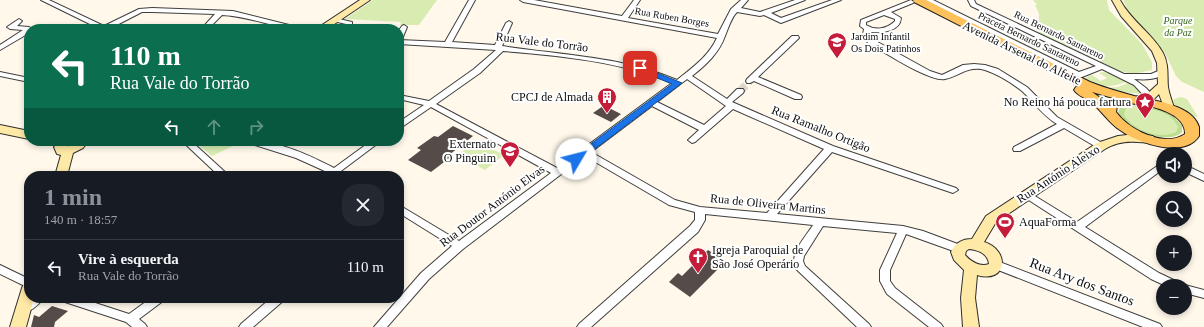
<!DOCTYPE html>
<html lang="pt">
<head>
<meta charset="utf-8">
<style>
  body { margin:0; font-family:"Times New Roman",serif; background:#242831; color:#f1f3f6; height:100vh; display:flex; flex-direction:column; font-size:15px; white-space:nowrap }
  * { box-sizing:border-box; margin:0 }
  p { font-size:13px; color:#9ea1a6 }
  .icon { flex:none; width:22px; height:22px; fill:none; stroke:currentColor; stroke-width:2; stroke-linecap:round; stroke-linejoin:round }
  .map { position:relative; flex:1; overflow:hidden }
  .side { position:absolute; left:24px; top:171px; width:380px; height:132px; display:flex; flex-direction:column; background:#171b24; border-radius:16px; box-shadow:0 2px 6px #0003 }
  .side>* { flex:none }
  .hud { position:absolute; left:24px; top:24px; width:380px; height:122px; border-radius:16px; box-shadow:0 2px 6px #0003; background:#0b6e4f; color:#fff; overflow:hidden }
  .controls { position:absolute; left:1156px; top:147px; display:grid; gap:8px }
  .controls a { display:grid; place-items:center; width:36px; height:36px; border-radius:50%; background:#171b24; box-shadow:0 2px 6px #0003; font-size:20px }
  .pin { position:absolute; display:grid; place-items:center; width:34px; height:34px; color:#fff; margin:-17px; border-radius:8px; box-shadow:0 2px 6px #0006 }
  .me { position:absolute; width:44px; margin:-22px; rotate:53deg; stroke-linejoin:round; filter:drop-shadow(0 0 3px #0008) }
  .turn { display:flex; align-items:center; gap:14px; height:84px; padding:0 20px; font-size:18px }
  .turn .icon { width:52px; height:52px; stroke-width:2.5 }
  .turn b { display:block; font-size:28px; line-height:34px }
  .lanes { display:flex; align-items:center; height:38px; padding:0 20px; background:#0003; justify-content:center; gap:20px; direction:ltr }
  .lanes .off { opacity:.35 }
  .round { display:grid; place-items:center; flex:none; width:42px; height:42px; border-radius:16px; background:#242831 }
  .headline { display:flex; align-items:center; justify-content:space-between; height:68px; padding:0 20px }
  h1 { font-size:24px; font-weight:600; line-height:30px; color:#8c9099 }
  ul { padding:0; list-style:none }
  li { display:flex; align-items:center; gap:12px; height:56px; padding:0 20px; border-top:1px solid #363941 }
  li div { flex:1 }
  li b { display:block; font-size:15px }
  li em { font-style:normal }
  .map>svg:first-child { display:block }
  .green { fill:#d8ecb2 }
  .forest { fill:#bddd91 }
  .building { fill:#554b48 }
  .lines { fill:none; stroke-linecap:round; stroke-linejoin:round }
  .street-tunnel { stroke:#dbd5ca; stroke-width:8; stroke-dasharray:8 4; stroke-linecap:butt }
  .street-casing { stroke:#3f3f3f; stroke-width:2 }
  .secondary-casing { stroke:#2e2e2e; stroke-width:2 }
  .primary-casing { stroke:#1d1d1d; stroke-width:2 }
  .street { fill:#fff; fill-rule:evenodd }
  .secondary { fill:#ffe9a6; fill-rule:evenodd }
  .primary { fill:#ffc15b; fill-rule:evenodd }
  .route { fill:#1a73e8; stroke:#114b97 }
  .labels { text-anchor:middle; dominant-baseline:central; stroke-width:4; stroke-linejoin:round; paint-order:stroke }
  .far-street-label { font-size:10px; fill:#0c0c0c; stroke:#fff }
  .far-park-label { font-size:10px; font-style:italic; fill:#336819; stroke:#fff }
  .far-poi-label { font-size:10px; fill:#0c0c0c; stroke:#fff; text-anchor:start }
  .street-label { font-size:12px; fill:#0c0c0c; stroke:#fff }
  .poi-label { font-size:12px; fill:#0c0c0c; stroke:#fff; text-anchor:end }
  .near-street-label { font-size:14px; fill:#0c0c0c; stroke:#fff }
</style>
</head>
<body>
<div class="map">
<svg width="1204" height="327" viewBox="0 0 1204 327">
  <rect width="100%" height="100%" fill="#fff8eb"/>
  <path class="green" d="M373,0H437L419,25H400L401,22L345,19Z
    M1033,0H1107L1109,10L1142,44L1152,62V70L1133,74L1119,71L1039,33V14L1035,5H1037Z
    M1123,0H1204V92L1182,82L1176,76L1165,53L1129,13Z
    M1103,72L1113,74L1128,81C1113,87 1100,90 1085,79L1088,76L1092,75L1101,81L1107,78L1099,73Z
    M1130,82L1132,83L1142,94L1117,92L1105,88L1118,87Z
    M1181,97L1187,99L1198,117L1192,116L1172,103L1174,99Z
    M1133,103C1149,104 1174,112 1182,126V132C1162,152 1089,108 1133,103Z
    M194,141H235L239,143L212,156Z
    M477,141L504,155L485,170L458,155Z"/>
  <path class="forest" d="M1133,103L1151,106L1165,111L1173,116L1182,126V132C1168,146 1124,130 1118,112L1121,106L1126,107L1124,115C1133,130 1159,140 1176,132L1178,127C1170,108 1148,111 1133,103Z"/>
  <path class="building" d="M603,106L611,109L621,114L611,122L593,113Z
    M453,126L473,136L449,155L452,156L431,172L408,160L421,150L417,148L434,136L438,137Z
    M708,250L729,263L720,267L690,297L669,282L678,273L682,276Z
    M52,306L68,311L55,322L54,327H31L34,315L39,317Z"/>
  <g class="lines">
    <path class="street-tunnel" d="M740,91L750,81"/>
    <defs>
      <path id="street" d="M41,0H49L104,26L139,9L152,8L233,11L301,28L302,29C275,29 250,16 222,15L210,27V29H204V26L215,14L152,12H142L109,29H100Z
        M469,0H475L452,42L495,45L506,23L509,21L512,23L502,46C560,55 621,56 677,80C693,67 708,57 717,38L523,2L520,0H534L622,16L634,0H640L628,18L718,34L731,9L741,0H748L741,8L760,12L795,0H805L771,13L781,18L832,0H841L781,23L764,15L760,16L737,12C731,18 728,29 725,36C719,53 706,65 692,76L727,99L737,89H743L744,91L743,93L732,102L833,146L956,188L958,190L953,193L832,152L777,214L903,226L923,231L963,246L964,249L963,252L959,253L906,234L890,270V281L895,288L941,324L943,327H929L887,294L880,281V270L897,233L823,226L804,256L803,261L805,266L869,324L871,327H857L795,268C790,252 805,238 813,225L705,214V220L698,232L591,327H577L579,324L690,226L695,220V212L669,205L585,156L463,249L429,279L387,327H374L421,273L452,246L399,213V205L459,241L551,173L431,107L399,129V122L424,105L399,99V95L429,101L474,69L496,50L399,44V40L445,42ZM503,51C557,55 623,62 672,83L557,168L436,104L480,73ZM687,79L726,106L704,125L657,102ZM652,106L699,130L688,140L692,143L695,142L733,109L824,149L767,213L700,207L675,200L591,152Z
        M911,0L914,2L913,3L891,12L901,18C900,32 881,33 871,32V35L874,40L930,71L942,75L963,65L974,64L985,65L998,69L1027,87L1057,117L1104,144L1105,146L1104,148H1098L1064,128L1020,151H1014L1013,149L1014,147L1057,124C1043,116 1034,102 1022,91C1012,83 997,74 985,70C969,65 959,76 945,79C929,82 883,51 868,43L863,35L864,29L860,26L861,20ZM884,15L895,19V21C887,29 876,31 866,25V22Z
        M925,0H933L1079,72L1096,66L971,6L968,0H974L976,4L1124,74H1151L1163,69L1167,71C1159,80 1146,80 1134,79L1146,88L1154,97L1150,99H1147L1134,85L1102,69L1082,77H1076Z
        M335,18L352,22V29H346V24L333,21L332,20Z
        M19,19L22,21L17,26L29,27L32,29H29V33L0,50V45L23,30L10,29L7,27Z
        M404,25L407,27L402,39H399V30L402,26Z
        M792,36H798L799,38L758,77L801,95L802,97L801,99H795L754,81L750,83H747L746,81L747,79Z
        M0,72L29,78V82L0,76Z
        M182,141H191L225,172L227,174L225,176H213L216,173Z
        M251,141C279,141 309,155 334,168L371,141H381L341,171L347,176H323L327,172L296,158L252,144Z
        M1163,162V169L1085,227L1159,273L1180,283L1181,286L1185,285L1204,290V298L1185,293V286H1166L1151,279L1024,197L1022,195L1024,193H1030L1077,222Z
        M1185,165L1204,174V181L1185,172Z
        M997,261L1160,324L1162,327H1143L993,268L992,265L993,262Z
        M0,265L29,279V288L0,274Z
        M29,298H43C39,305 29,314 21,311L19,308L21,305Z
        M60,298H80L129,314L151,298H165L163,301L139,319L145,324L147,327H132L126,322L62,301Z
        M271,298H285L283,301L253,327H239L241,324Z"/>
      <path id="secondary" d="M360,0H370L327,29H316Z
        M1112,0H1120C1131,21 1152,33 1163,53C1169,64 1167,76 1168,87C1169,94 1172,101 1174,108L1173,110H1165L1159,94L1154,99L1139,102L1134,99L1135,97L1147,94L1158,84L1157,63L1152,51L1121,16Z
        M0,125L29,131V139L0,133Z
        M1136,134L1153,136L1155,139L1153,142C1148,143 1142,142 1137,142C1125,141 1115,143 1105,149L996,222L984,242C1010,250 1008,284 977,275L975,298L979,327H963L961,298L964,270L954,260L951,252C955,243 962,239 972,239L986,216L1097,143L1118,136ZM969,249C979,250 988,254 989,264C980,267 971,262 965,255L966,251Z
        M60,141H73L67,147L76,141H88L83,148L73,153L67,176H55L61,155L57,154L54,147Z
        M29,282V298H34L26,327H10L22,288L24,284Z"/>
      <path id="primary" d="M913,0H926L1090,82C1105,88 1120,92 1134,96C1153,101 1192,104 1199,127C1199,129 1199,133 1199,136C1184,159 1137,143 1120,130C1109,123 1102,111 1091,102C1086,98 1078,96 1074,90L1076,87L1079,86L914,2ZM1092,92L1113,98L1106,102ZM1122,103C1141,103 1186,110 1185,134C1165,148 1129,130 1116,112L1117,106Z"/>
    </defs>
    <use href="#street" class="street-casing"/>
    <use href="#secondary" class="secondary-casing"/>
    <use href="#primary" class="primary-casing"/>
    <use href="#street" class="street"/>
    <use href="#secondary" class="secondary"/>
    <use href="#primary" class="primary"/>
  </g>
  <path class="route" d="M640,66L682,83L579,161H573L572,159L573,157L672,84L638,70L636,68Z"/>
  <defs>
    <symbol id="school-pin" viewBox="-11 -11 22 30"><path d="M0 17L-7.5 6A9.5 9.5 0 1 1 7.5 6Z" fill="#c51c3a" stroke="#fff"/><path d="M0-5L7-2L0 1L-7-2ZM-4 1L0 2.5L4 1V4Q0 6-4 4Z" fill="#fff"/></symbol>
    <symbol id="building-pin" viewBox="-11 -11 22 30"><path d="M0 17L-7.5 6A9.5 9.5 0 1 1 7.5 6Z" fill="#c51c3a" stroke="#fff"/><path d="M-4-6H4V6H1V3H-1V6H-4ZM-2.5-4.3h1.7v1.8h-1.7ZM.8-4.3h1.7v1.8H.8ZM-2.5-1h1.7V.8h-1.7ZM.8-1h1.7V.8H.8Z" fill="#fff"/></symbol>
    <symbol id="sight-pin" viewBox="-11 -11 22 30"><path d="M0 17L-7.5 6A9.5 9.5 0 1 1 7.5 6Z" fill="#c51c3a" stroke="#fff"/><path d="M0-6L1.8-2.2L6-1.7L2.9 1.2L3.7 5.4L0 3.3L-3.7 5.4L-2.9 1.2L-6-1.7L-1.8-2.2Z" fill="#fff"/></symbol>
    <symbol id="stadium-pin" viewBox="-11 -11 22 30"><path d="M0 17L-7.5 6A9.5 9.5 0 1 1 7.5 6Z" fill="#c51c3a" stroke="#fff"/><path d="M0-5a6.5 5 0 1 0 0 10a6.5 5 0 1 0 0-10ZM-3.5-1.8h7v3.6h-7Z" fill="#fff"/></symbol>
    <symbol id="church-pin" viewBox="-11 -11 22 30"><path d="M0 17L-7.5 6A9.5 9.5 0 1 1 7.5 6Z" fill="#c51c3a" stroke="#fff"/><path d="M-1.2-6h2.4v3.5h3.3v2.4h-3.3V6h-2.4V-.1h-3.3v-2.4h3.3Z" fill="#fff"/></symbol>
  </defs>
  <g fill-rule="evenodd">
    <use href="#school-pin" x="826" y="31" width="22" height="30"/>
    <use href="#building-pin" x="596" y="86" width="22" height="30"/>
    <use href="#sight-pin" x="1134" y="91" width="22" height="30"/>
    <use href="#school-pin" x="499" y="140" width="22" height="30"/>
    <use href="#stadium-pin" x="994" y="211" width="22" height="30"/>
    <use href="#church-pin" x="687" y="246" width="22" height="30"/>
  </g>
  <g class="labels">
    <g class="far-street-label">
      <text transform="translate(672 17) rotate(10)">Rua Ruben Borges</text>
      <text transform="translate(1059 35) rotate(26)">Rua Bernardo Santareno</text>
      <text transform="translate(1029 39) rotate(26)">Praceta Bernardo Santareno</text>
    </g>
    <g class="far-park-label">
      <text x="1178" y="20">Parque<tspan x="1178" dy="12">da Paz</tspan></text>
    </g>
    <g class="far-poi-label">
      <text x="851" y="36">Jardim Infantil<tspan x="851" dy="12">Os Dois Patinhos</tspan></text>
    </g>
    <g class="street-label">
      <text transform="translate(542 42) rotate(7)">Rua Vale do Torrão</text>
      <text transform="translate(1022 53) rotate(26)">Avenida Arsenal do Alfeite</text>
      <text transform="translate(821 129) rotate(22)">Rua Ramalho Ortigão</text>
      <text transform="translate(1058 174) rotate(-33)">Rua António Aleixo</text>
      <text transform="translate(768 204) rotate(6)">Rua de Oliveira Martins</text>
      <text transform="translate(492 206) rotate(-37)">Rua Doutor António Elvas</text>
    </g>
    <g class="poi-label">
      <text x="593" y="97">CPCJ de Almada</text>
      <text x="1131" y="102">No Reino há pouca fartura</text>
      <text x="496" y="144">Externato<tspan x="496" dy="14">O Pinguim</tspan></text>
      <text x="1019" y="222" text-anchor="start">AquaForma</text>
      <text x="712" y="250" text-anchor="start">Igreja Paroquial de<tspan x="712" dy="14">São José Operário</tspan></text>
    </g>
    <g class="near-street-label">
      <text transform="translate(1082 282) rotate(21)">Rua Ary dos Santos</text>
    </g>
  </g>
</svg>
<div class="controls">
<a><svg class="icon" aria-label="sound" viewBox="0 0 24 24"><path d="M4 9h4l5-4v14l-5-4H4zM17 9q2 3 0 6"/></svg></a>
<a><svg class="icon" aria-label="search" viewBox="0 0 24 24"><circle cx="10" cy="10" r="6"/><path d="M15 15l6 6"/></svg></a>
<a>+</a>
<a>−</a>
</div>
<div class="pin" style="left:640px;top:68px;background:#d93025"><svg class="icon" aria-label="arrive" viewBox="0 0 24 24"><path d="M6 21V4h12l-3 4 3 4H6"/></svg></div>
<svg class="me" style="left:576px;top:159px" viewBox="-20 -20 40 40"><circle r="19" fill="#fff"/><path d="M0-13L10 11 0 6-10 11z" fill="#1a73e8"/></svg>
<div class="hud">
<div class="turn"><svg class="icon" aria-label="left" viewBox="0 0 24 24"><path d="M17 20v-9H6M10 6l-5 5 5 5"/></svg><div><b>110 m</b>Rua Vale do Torrão</div></div>
<div class="lanes"><svg class="icon" aria-label="left" viewBox="0 0 24 24"><path d="M17 20v-9H6M10 6l-5 5 5 5"/></svg><svg class="icon off" aria-label="ahead" viewBox="0 0 24 24"><path d="M12 20V5M6 11l6-6 6 6"/></svg><svg class="icon off" aria-label="right" viewBox="0 0 24 24"><path d="M7 20v-9h11M14 6l5 5-5 5"/></svg></div>
</div>
<section class="side">
<div class="headline"><div><h1>1 min</h1><p>140 m · 18:57</p></div><a class="round"><svg class="icon" aria-label="close" viewBox="0 0 24 24"><path d="M6 6l12 12M18 6L6 18"/></svg></a></div>
<ul>
<li><svg class="icon" aria-label="left" viewBox="0 0 24 24"><path d="M17 20v-9H6M10 6l-5 5 5 5"/></svg><div><b>Vire à esquerda</b><p>Rua Vale do Torrão</p></div><em>110 m</em></li>
</ul>
</section>
</div>
</body>
</html>
